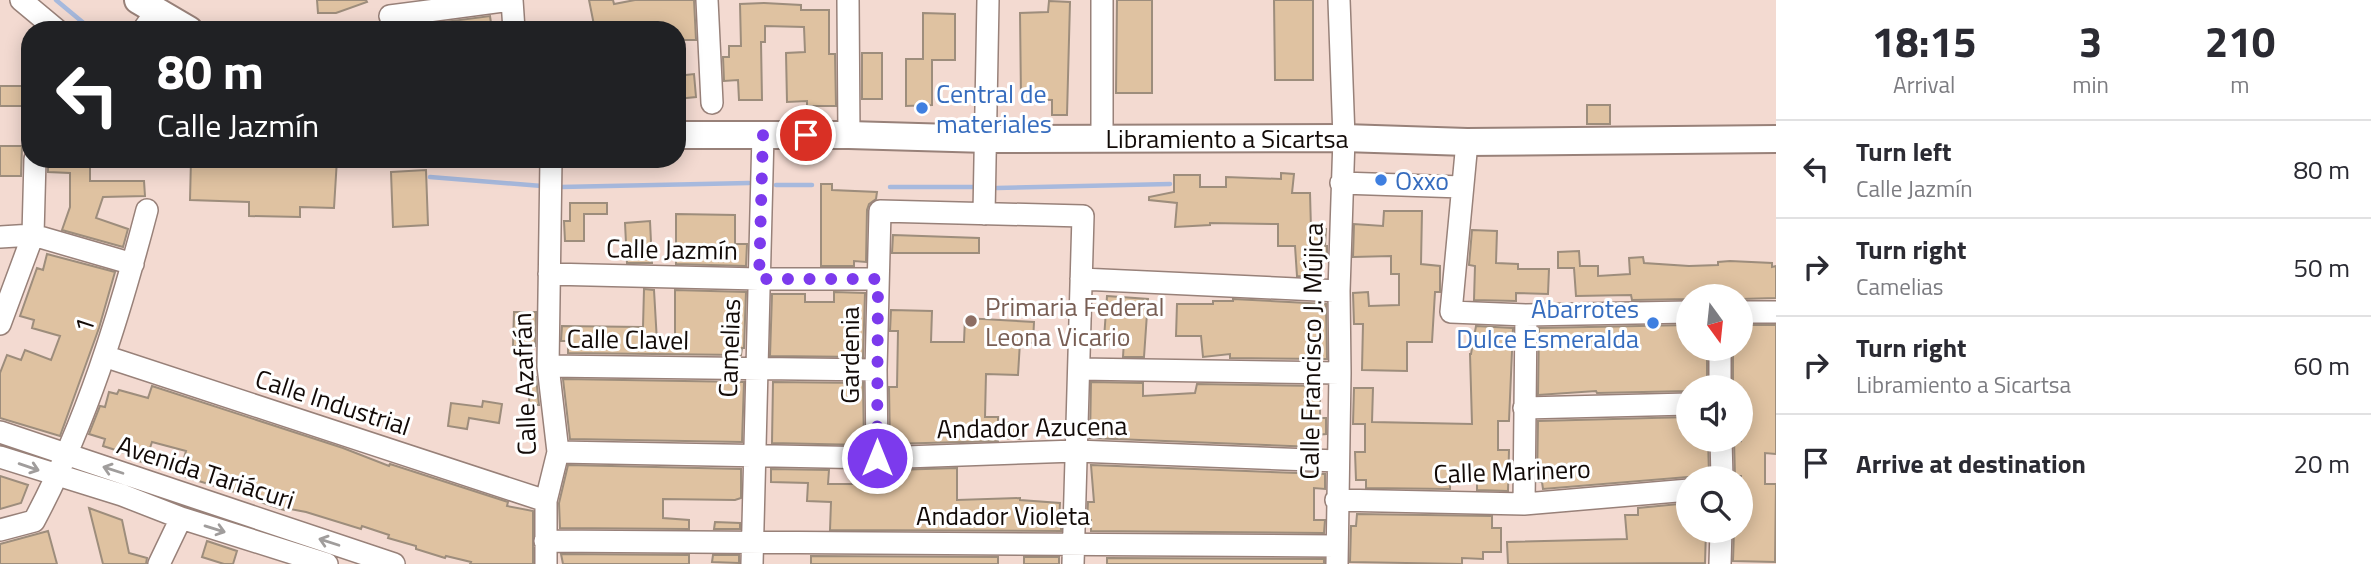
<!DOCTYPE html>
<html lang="en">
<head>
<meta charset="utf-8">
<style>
  body { margin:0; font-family:"Titillium Web",sans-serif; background:#f2f2f3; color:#2b2b33; height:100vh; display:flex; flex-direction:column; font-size:26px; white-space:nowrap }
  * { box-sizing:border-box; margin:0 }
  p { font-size:23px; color:#7c7c81 }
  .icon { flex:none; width:38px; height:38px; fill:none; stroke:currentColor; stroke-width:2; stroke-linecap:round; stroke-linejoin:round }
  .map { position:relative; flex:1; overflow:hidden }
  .side { display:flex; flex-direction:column; background:#fff; width:595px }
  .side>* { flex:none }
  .top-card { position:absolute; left:21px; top:21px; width:665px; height:147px; border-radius:28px; box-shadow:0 4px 18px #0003; background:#202124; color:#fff; overflow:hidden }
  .needle { width:46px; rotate:165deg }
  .buttons { position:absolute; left:1676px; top:284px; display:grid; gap:14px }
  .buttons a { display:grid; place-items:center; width:77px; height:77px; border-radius:50%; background:#fff; box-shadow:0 4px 18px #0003; font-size:35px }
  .pin { position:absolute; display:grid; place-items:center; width:60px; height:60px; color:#fff; margin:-30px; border:4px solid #fff; border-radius:50%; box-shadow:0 2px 7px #0007 }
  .me { position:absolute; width:77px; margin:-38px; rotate:0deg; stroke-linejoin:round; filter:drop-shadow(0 0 5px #0008) }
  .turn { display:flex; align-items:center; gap:24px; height:147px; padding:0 21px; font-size:32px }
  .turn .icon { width:91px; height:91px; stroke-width:2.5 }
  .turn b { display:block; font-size:49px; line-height:60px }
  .eta { display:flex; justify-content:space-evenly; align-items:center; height:119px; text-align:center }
  .eta b { font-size:42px; font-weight:700; line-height:49px }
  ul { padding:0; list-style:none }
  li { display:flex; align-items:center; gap:21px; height:98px; padding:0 21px; border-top:2px solid #e1e1e2 }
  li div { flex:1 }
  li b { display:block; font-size:26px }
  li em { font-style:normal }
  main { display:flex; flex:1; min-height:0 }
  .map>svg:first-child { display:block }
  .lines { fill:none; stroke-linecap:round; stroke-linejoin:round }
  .stream { stroke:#a7b9dd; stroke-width:4.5 }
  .building { fill:#dfc2a1; stroke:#9d8d7c; stroke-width:2 }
  .minor-casing { stroke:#988179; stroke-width:24 }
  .major-casing { stroke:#988179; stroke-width:30 }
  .minor { stroke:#fff; stroke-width:21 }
  .major { stroke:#fff; stroke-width:26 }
  .oneway { stroke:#a09d9c }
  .route { stroke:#7c3aed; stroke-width:12; stroke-dasharray:0 21.6 }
  .shop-dot { fill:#3f7fe0; stroke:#fff; stroke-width:2.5 }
  .education-dot { fill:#8d6e63; stroke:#fff; stroke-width:2.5 }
  .labels { text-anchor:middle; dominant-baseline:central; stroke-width:6; stroke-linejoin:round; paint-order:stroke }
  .shop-label { font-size:26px; fill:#366cbe; stroke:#fff; text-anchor:start }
  .street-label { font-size:26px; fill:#120a07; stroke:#fff }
  .education-label { font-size:26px; fill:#785e54; stroke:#fff; text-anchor:start }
</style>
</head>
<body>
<main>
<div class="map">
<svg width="1776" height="564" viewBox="0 0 1776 564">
  <rect width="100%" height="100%" fill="#f3dad1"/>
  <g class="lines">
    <path class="stream" d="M56,0L92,30
      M430,177L542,186
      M776,185H812
      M561,187L749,183
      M890,187H974
      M997,188L1170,184"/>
  </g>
  <path class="building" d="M317,0H366L367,2L336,13H318Z
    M589,0H613L614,4L635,0H694L696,40H677V30H595Z
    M1117,0H1152V93H1116Z
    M1274,0H1313V80H1275Z
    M1049,1L1070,2L1067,115H1052V100L1021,99L1020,13L1048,12Z
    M764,3L801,5V10H829V54H835L836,106H807V101L787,102L786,53L805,52L804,27L765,26V42H761L762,100H739L738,80L724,81L723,57H729V46H741L740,4Z
    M923,13L955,14V60H932V105L906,106V59H923Z
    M490,16L492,30H399V28Z
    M862,53H882V99H862Z
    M694,74L696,97L677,99V76Z
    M0,86H22V106H0Z
    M1587,105H1610V124H1587Z
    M0,146H22L21,176H0Z
    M48,159H90V181H144L145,196L103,197L96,218L128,229L123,247L62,230L70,207V173L48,172Z
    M191,159H337L334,208L300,207V217L249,216V202L190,200Z
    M426,170L428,225L393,227L391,172Z
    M1281,173L1294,174L1292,193H1310L1311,229H1326L1325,246H1327V259L1322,258V277L1297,276L1295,246H1278V224L1210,223V225L1175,227L1177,203L1149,200V197L1174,192V175H1200V187H1226V177L1281,179Z
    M821,184H832V190L877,192L876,199L869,204L867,210L866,262L854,261V266H821Z
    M570,203H607V214H584V241H565L564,221H570Z
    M1384,211H1422L1421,264L1440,266V292H1435L1432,342H1407V371L1362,370L1363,324H1354L1353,293L1368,292L1369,306L1399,305V274H1391V256L1353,257L1354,224L1383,226Z
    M676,214L735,215V244H747L746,266L676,264Z
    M650,221L652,263H627L625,223Z
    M1472,230L1497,231L1496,263L1518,264V269H1549L1548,294L1516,293V301L1474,300L1475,266L1469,265Z
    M893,235L979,238V253H892Z
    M1579,251L1580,266H1598V276L1630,274L1629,258L1643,257L1644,263L1689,266L1718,265V262L1730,261L1772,263V267L1776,266V298L1741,299V296H1689V299L1632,300L1631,295L1576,296L1574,268H1558V252Z
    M47,254L115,272L99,328L60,436L0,418V373L7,355L21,360L25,350L51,360L60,336L32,328L34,320L20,316L37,268L43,270Z
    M644,289L654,290L657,342H675V290L746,292L744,348H742L741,355L568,353V341H561L562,326L643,327Z
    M834,292L865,293L863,357L770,356L772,294H805V302H834Z
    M1107,296L1148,299L1144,357H1123L1124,340L1104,339Z
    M1233,299L1326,304L1327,359L1230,358V354L1203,357L1201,336H1176L1177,304H1213V301H1233Z
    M891,310L932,311L931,342H964L965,318L1034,322L1033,343L1020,342L1018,375L986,374L985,417H998V422L1022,423L1021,439L998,438V441L890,444L889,387H897L898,331H890Z
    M514,312H536L535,346H513Z
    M1689,325V348H1707V387H1689V391L1597,393L1596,391L1538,395L1539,328Z
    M1741,325H1776V454L1765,453V484H1776L1775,562L1733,561L1734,530H1741V476H1735L1734,440L1741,441V387H1733V348H1741Z
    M1476,326L1513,328L1509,421H1498V450H1509L1508,491L1477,490V480L1450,478V489L1366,488V480H1356L1355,452H1365V424H1353L1354,388H1373L1372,422L1472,424L1470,354H1471Z
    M530,377H536L539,405H529Z
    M563,379L744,382L742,442L570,439Z
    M773,382L863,383L864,445L772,443Z
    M1091,382L1143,383V396L1195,393L1197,384L1320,386V418H1326V434L1316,435V447L1090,438Z
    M152,386L343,448L389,466L390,464L508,502L507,506L533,511V564H470L471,562L446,556L445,558L416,549V546L388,538L389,535L362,526L361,529L306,512L285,508L284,510L263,503L264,501L179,475L186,451L152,442L145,463L127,457L128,454L103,446L105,439L89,434L100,406L105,407L109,392L117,394L119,390L148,398Z
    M483,401L502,404L499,423L469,418L467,429L448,426L451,403L482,407Z
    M1689,417V439H1708L1709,475H1707V478L1688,477L1543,489L1542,482H1537L1538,421Z
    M568,465L741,469V498L735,500L663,499V518L689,520V529L560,528L559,503Z
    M1091,465L1325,474V489L1314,488V520H1325L1324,533L1091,531V520H1087L1088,502H1094Z
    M957,468V500L1020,498V500L1060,503L1059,521H1061V531L830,530L831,502L807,501L808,483L771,482V469L829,470L828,484H862V471Z
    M0,476L28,485L21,503L0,509Z
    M1689,503V530H1706L1705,563L1508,564L1507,542L1627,539L1625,515H1638V508Z
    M89,508L122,520L129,553L147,558L146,564H103Z
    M1357,514L1492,516V528H1501V552H1483V559L1462,558V564L1350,562L1351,526H1356Z
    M715,522L740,523V529H714Z
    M48,531L57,564H0V544Z
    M207,541L237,551L233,564H224L202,557Z
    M561,554L689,555V564H563Z
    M713,555H739V563L712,562Z
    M811,556L998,557V564H811Z
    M1024,557H1059V564H1024Z
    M1107,558L1324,559V564H1107Z"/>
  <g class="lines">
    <defs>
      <path id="minor" d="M21,0L57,30
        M512,0L514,30
        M707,0L712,103
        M848,0L849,135
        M390,16L512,0
        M143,30L156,12
        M1102,138V0
        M1467,142L1451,312L1526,315L1689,312
        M1341,183L1462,187
        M984,214L988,0
        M0,237L33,235L133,264
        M549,274L759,279H878
        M1081,279L1339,291
        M1741,312H1776
        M0,324L33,235L35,159
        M1720,348V387
        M104,356L546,501
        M548,366L876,370
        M1079,369L1340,373
        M1524,408L1689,404
        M0,432L394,564
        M1721,439L1722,478
        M558,452L877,458L1076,451L1338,461
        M0,457L122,495L181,518L327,564
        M877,458L876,370L880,211L1083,216L1073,564
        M1336,500L1524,504L1689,490
        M1524,504L1526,315
        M0,530L34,521C86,424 119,317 147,210
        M545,541L1336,546
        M159,564L181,518
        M546,564V501L558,452L548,366L551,159
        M752,564L763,134
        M1337,564L1340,373L1339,291L1344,138L1339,0
        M1720,564L1721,530"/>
      <path id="major" d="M138,0L189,30
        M677,135H849L987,139L1344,138L1467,142L1776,139"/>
    </defs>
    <use href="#minor" class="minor-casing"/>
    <use href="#major" class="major-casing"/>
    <use href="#minor" class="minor"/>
    <use href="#major" class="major"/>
  </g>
  <defs><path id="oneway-shaft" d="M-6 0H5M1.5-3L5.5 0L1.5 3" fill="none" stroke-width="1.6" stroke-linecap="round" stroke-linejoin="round" transform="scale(1.75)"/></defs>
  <g class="oneway">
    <use href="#oneway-shaft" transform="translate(29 467) rotate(19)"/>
    <use href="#oneway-shaft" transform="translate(113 470) rotate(-162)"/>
    <use href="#oneway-shaft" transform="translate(215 529) rotate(17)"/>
    <use href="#oneway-shaft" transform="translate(329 542) rotate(-162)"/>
  </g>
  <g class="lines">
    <path class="route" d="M806,135H763L759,279H878L877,458"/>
  </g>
  <g class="shop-dot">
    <circle cx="922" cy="108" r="7"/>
    <circle cx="1381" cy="180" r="7"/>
    <circle cx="1653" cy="323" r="7"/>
  </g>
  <circle class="education-dot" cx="971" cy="321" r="7"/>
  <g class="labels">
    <g class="shop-label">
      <text x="936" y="93">Central de<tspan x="936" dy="30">materiales</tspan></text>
      <text x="1395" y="180">Oxxo</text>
      <text x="1639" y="308" text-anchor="end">Abarrotes<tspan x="1639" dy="30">Dulce Esmeralda</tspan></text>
    </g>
    <g class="street-label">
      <text x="1227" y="138">Libramiento a Sicartsa</text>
      <text transform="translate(672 249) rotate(1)">Calle Jazmín</text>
      <text transform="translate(84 325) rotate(-72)">1</text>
      <text transform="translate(628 339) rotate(1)">Calle Clavel</text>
      <text transform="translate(729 348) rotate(-88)">Camelias</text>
      <text transform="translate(1311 351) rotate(-89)">Calle Francisco J. Mújica</text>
      <text transform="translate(849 355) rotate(-90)">Gardenia</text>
      <text transform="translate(524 384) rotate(-92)">Calle Azafrán</text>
      <text transform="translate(333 402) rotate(18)">Calle Industrial</text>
      <text transform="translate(1032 427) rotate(-1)">Andador Azucena</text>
      <text transform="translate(1512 471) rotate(-2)">Calle Marinero</text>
      <text transform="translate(206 472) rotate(18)">Avenida Tariácuri</text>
      <text x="1003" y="515">Andador Violeta</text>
    </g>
    <g class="education-label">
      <text x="985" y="306">Primaria Federal<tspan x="985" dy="30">Leona Vicario</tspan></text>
    </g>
  </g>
</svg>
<div class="buttons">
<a><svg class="needle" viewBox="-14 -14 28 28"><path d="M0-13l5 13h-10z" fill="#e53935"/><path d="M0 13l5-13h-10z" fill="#7c7c81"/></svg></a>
<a><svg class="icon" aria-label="sound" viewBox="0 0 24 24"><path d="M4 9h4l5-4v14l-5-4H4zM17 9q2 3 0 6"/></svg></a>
<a><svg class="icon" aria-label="search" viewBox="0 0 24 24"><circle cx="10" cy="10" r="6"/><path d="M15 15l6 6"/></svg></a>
</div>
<div class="pin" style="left:806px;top:135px;background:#d93025"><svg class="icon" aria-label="arrive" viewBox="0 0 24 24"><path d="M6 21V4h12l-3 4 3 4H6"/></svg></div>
<svg class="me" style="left:877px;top:458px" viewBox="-20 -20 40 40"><circle r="17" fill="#7c3aed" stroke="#fff" stroke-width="3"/><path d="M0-11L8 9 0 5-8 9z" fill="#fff"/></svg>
<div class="top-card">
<div class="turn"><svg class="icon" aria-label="left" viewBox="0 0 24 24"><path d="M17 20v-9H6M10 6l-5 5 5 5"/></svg><div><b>80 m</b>Calle Jazmín</div></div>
</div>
</div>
<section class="side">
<div class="eta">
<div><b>18:15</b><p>Arrival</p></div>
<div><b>3</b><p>min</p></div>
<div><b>210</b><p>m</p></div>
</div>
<ul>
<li><svg class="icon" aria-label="left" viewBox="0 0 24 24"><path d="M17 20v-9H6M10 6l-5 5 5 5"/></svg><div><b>Turn left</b><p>Calle Jazmín</p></div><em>80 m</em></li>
<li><svg class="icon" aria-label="right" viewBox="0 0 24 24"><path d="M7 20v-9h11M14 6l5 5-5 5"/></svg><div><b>Turn right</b><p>Camelias</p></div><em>50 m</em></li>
<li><svg class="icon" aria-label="right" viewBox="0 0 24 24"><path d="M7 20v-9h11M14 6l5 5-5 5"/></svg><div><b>Turn right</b><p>Libramiento a Sicartsa</p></div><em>60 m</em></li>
<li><svg class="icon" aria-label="arrive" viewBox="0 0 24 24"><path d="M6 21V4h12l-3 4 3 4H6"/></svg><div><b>Arrive at destination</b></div><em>20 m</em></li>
</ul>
</section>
</main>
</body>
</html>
